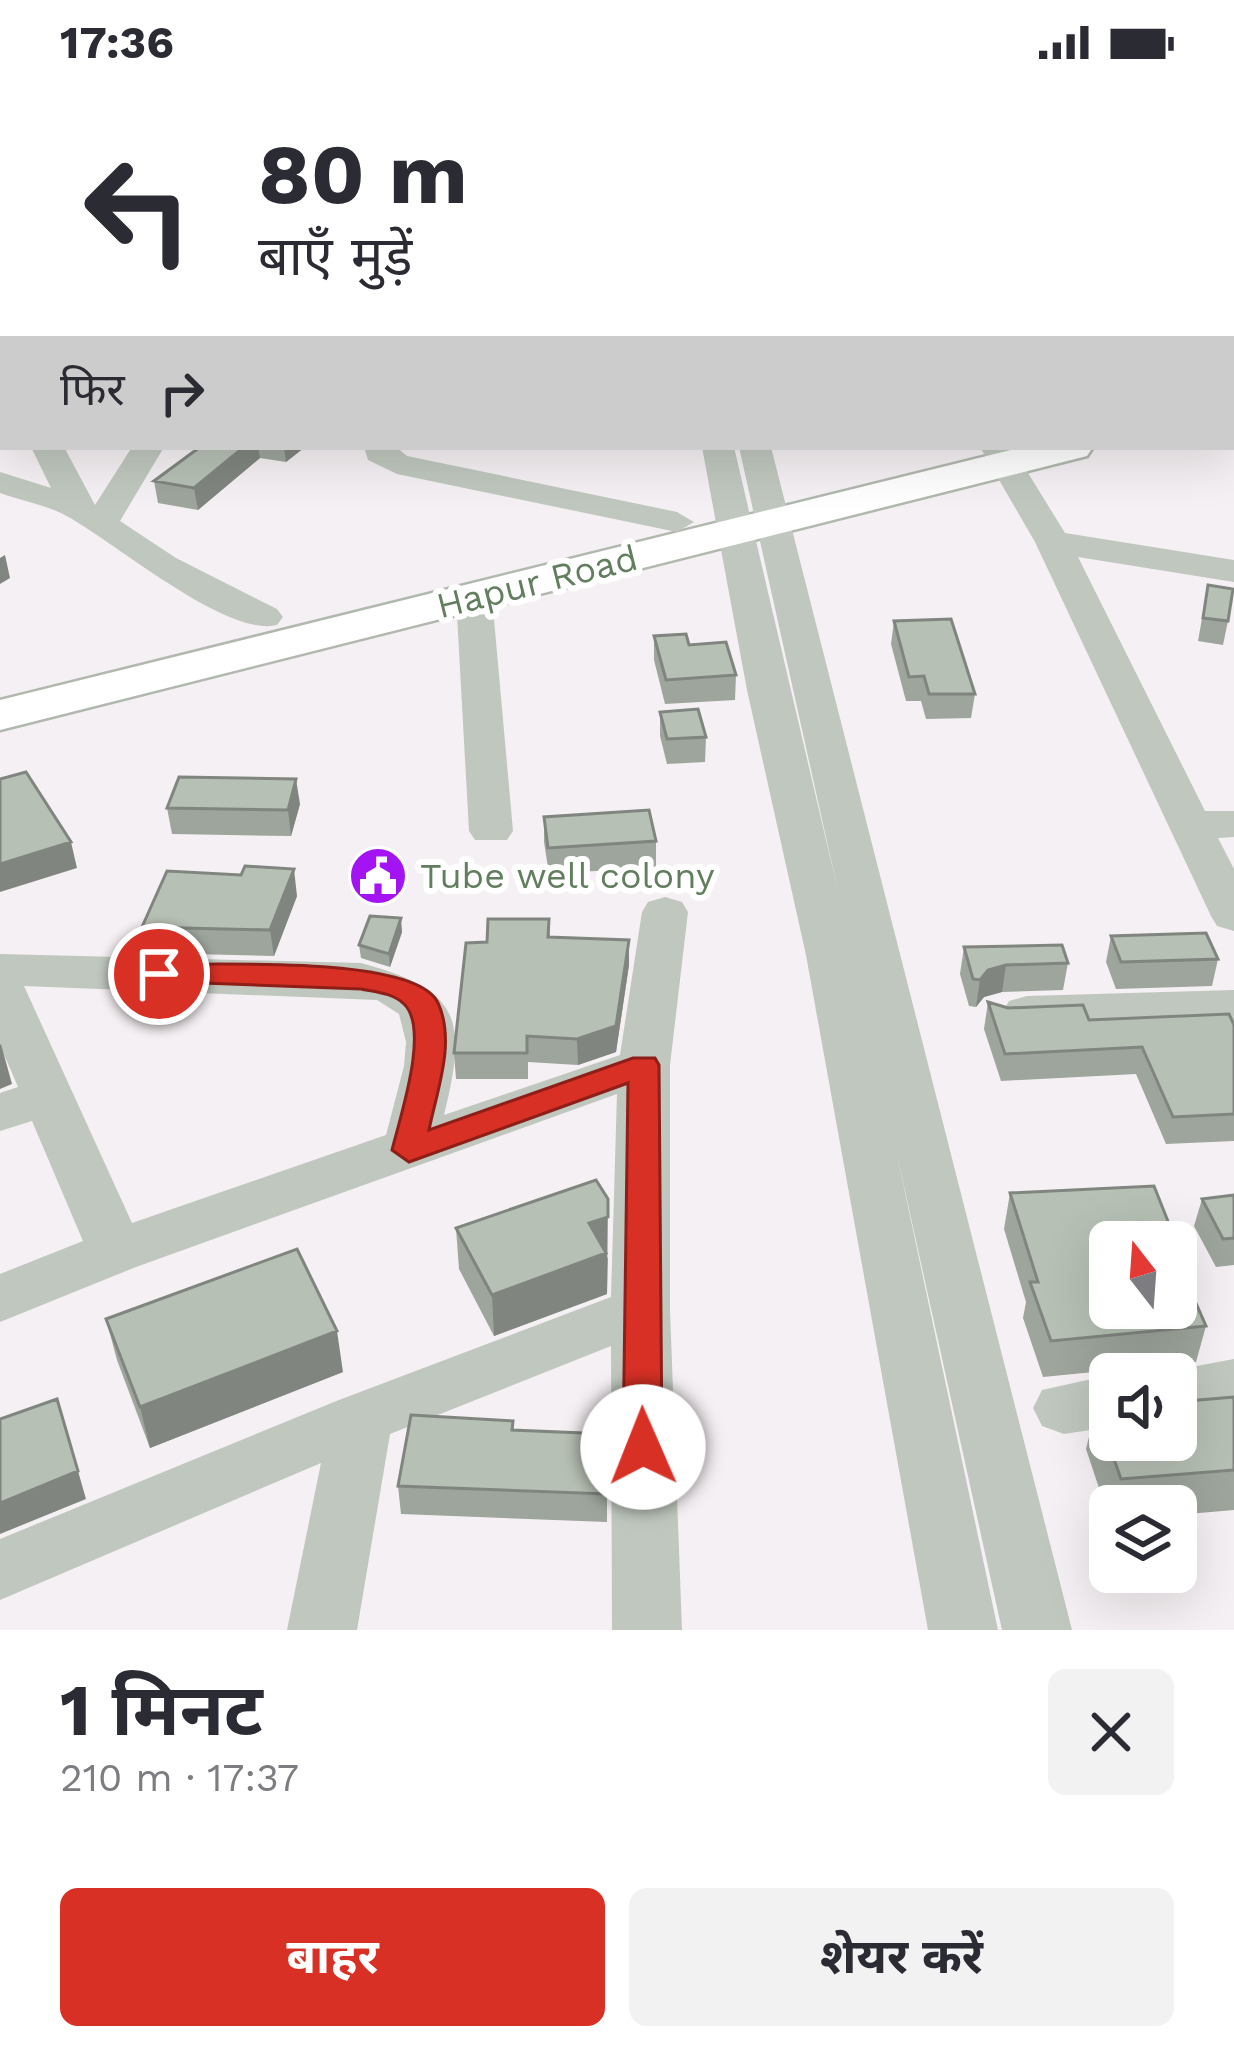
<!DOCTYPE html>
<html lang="hi">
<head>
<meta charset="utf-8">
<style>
  body { margin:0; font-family:"Work Sans","Noto Sans Devanagari",sans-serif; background:#f2f2f3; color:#2b2b33; height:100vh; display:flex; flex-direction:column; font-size:45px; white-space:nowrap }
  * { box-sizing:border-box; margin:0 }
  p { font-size:39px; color:#7c7c81 }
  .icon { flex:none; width:66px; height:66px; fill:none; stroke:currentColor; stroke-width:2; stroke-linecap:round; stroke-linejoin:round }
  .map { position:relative; height:1546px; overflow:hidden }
  .drawer { display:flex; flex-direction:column; background:#fff; flex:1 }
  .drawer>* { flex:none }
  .guide { position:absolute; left:0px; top:0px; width:1236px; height:366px; box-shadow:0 12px 48px #0002; background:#fff; color:#2b2b33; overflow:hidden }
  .needle { width:78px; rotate:343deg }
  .buttons { position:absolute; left:1089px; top:1137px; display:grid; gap:24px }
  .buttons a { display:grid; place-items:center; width:108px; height:108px; border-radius:18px; background:#fff; box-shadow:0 12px 48px #0002; font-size:60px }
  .pin { position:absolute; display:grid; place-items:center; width:102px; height:102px; color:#fff; margin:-51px; border:6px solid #fff; border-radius:50%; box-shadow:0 3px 12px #0007 }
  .me { position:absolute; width:132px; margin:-66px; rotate:359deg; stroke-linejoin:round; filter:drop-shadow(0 0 9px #0008) }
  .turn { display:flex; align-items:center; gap:42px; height:252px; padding:0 60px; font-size:54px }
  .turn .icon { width:156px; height:156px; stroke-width:2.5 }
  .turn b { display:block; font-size:84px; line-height:102px }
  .then { display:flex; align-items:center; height:114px; padding:0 60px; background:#0003; gap:24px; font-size:45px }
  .round { display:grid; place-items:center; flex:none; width:126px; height:126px; border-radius:18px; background:#f2f2f3 }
  .head { display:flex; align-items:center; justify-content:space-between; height:204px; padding:0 60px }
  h1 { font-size:72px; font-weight:700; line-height:90px }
  .primary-button { display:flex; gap:24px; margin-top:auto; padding:24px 60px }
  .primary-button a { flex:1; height:138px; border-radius:18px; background:#d93025; color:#fff; font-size:48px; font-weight:700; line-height:138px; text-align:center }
  .primary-button a+a { background:#f2f2f3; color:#2b2b33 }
  .status { display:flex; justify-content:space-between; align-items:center; height:84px; padding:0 60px; background:#fff; direction:ltr }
  .status svg { height:33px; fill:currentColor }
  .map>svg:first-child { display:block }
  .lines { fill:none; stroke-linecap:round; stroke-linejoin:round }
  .major-casing { stroke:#b1b9af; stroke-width:5 }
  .minor { fill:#bfc7be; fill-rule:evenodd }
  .major { fill:#fff; fill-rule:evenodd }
  .wall { fill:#9da59c }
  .shaded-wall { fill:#80867f }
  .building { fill:#b7c0b5; stroke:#80867f; stroke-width:3 }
  .route { fill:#d93025; stroke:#8d1f18; stroke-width:3 }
  .labels { text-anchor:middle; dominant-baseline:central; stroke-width:12; stroke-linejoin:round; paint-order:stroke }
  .street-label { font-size:36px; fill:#617e5d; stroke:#fff }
  .poi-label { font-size:36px; fill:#617e5d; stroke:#fff; text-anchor:start }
</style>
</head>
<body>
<div class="status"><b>17:36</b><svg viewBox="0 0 49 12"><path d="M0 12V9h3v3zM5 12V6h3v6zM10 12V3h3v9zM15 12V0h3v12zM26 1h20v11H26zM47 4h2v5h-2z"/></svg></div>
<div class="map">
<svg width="1234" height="1546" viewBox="0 0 1234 1546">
  <rect width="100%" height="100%" fill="#f5f0f3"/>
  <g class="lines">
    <defs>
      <path id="major" d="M1233,310H1234V334H1233Z
        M1023,363H1093L1087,372L0,646V616Z"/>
    </defs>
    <use href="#major" class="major-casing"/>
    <path class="minor" d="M0,0H21L23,3H3L0,8Z
      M252,0H302L304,3H254Z
      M639,0H659L660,3H640Z
      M896,0H914L915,3H895Z
      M1133,0H1153L1155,3H1135Z
      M1204,0H1225L1227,3H1206Z
      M0,37L3,38V52L0,51Z
      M1233,79H1234V94H1233Z
      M0,174H3V190H0Z
      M0,206H3L0,224Z
      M0,297L3,298L0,319Z
      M0,337L3,338V358L0,357Z
      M31,363H64L95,421L132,363H164L120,437L176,474L277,525L283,533L277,541C226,554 110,454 63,430C44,421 20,416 0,409V388L51,404Z
      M364,363H396L407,372L677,428L694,438L677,448L397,390L368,376Z
      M702,363H734L838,807L739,363H771L1072,1546H1002L896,1066L998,1546H928L806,871L747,606Z
      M980,363H1012L1065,449L1234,476V498L1078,473L1205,727H1234V753L1218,754L1234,785V847L1217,842L1211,832L1035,458Z
      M474,502L492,513L513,747L507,756H475L469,747L456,513Z
      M665,813L682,818L688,828L670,981V1226L682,1546H612L611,1262L390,1350L357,1546H287L321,1379L0,1516V1455L339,1316L611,1213L617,1010L136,1183L0,1238V1190L83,1157L32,1037L0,1047V1009L18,1003L0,961V870L361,879C460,906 468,934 444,1031L620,971L642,828L648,818ZM24,902L377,916L399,930L406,958L404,982L386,1051L132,1139Z
      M1234,906V938L1027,946L1009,941L1002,929L1009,917L1027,912Z
      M1234,1275V1325L1176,1333V1290H1154Z
      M1110,1291V1343L1064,1350L1042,1342L1033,1324L1042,1306Z"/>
    <use href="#major" class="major"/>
  </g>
  <path class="wall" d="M200,363H305L286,378L260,374L198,426L158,419L154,397Z
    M1208,501L1228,537L1223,561L1198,557Z
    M894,537L975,610L971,634L926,635L921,617H906L891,560Z
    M654,552L689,561L736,591L735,616L665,620L654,576Z
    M660,628L706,653L705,678L667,680L660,652Z
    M300,720L291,752L172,750L167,724Z
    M544,733L656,757V783L549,790L544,758Z
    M297,812L274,872L147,869L142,843Z
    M549,835L550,853L629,881L616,968L578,981L528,978V995H456L454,969Z
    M402,848L390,883L361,874L359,861Z
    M1111,852L1218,875L1212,902L1116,905L1106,878Z
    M964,863L1068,879L1063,906L1002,908L984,913L976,923L969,922L960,890Z
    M988,918L1008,924L1089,936L1234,941V1057L1166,1060L1136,990L1001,997L984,945Z
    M1010,1109L1173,1150L1170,1158H1110L1206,1242L1196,1278L1043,1293L1023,1234L1026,1218L1004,1145Z
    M1234,1111V1181L1216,1183L1194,1142L1202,1115Z
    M456,1144L608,1174L607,1210L494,1252L459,1185Z
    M106,1235L343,1288L150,1364L117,1276Z
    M1234,1313V1426L1176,1431V1422H1110V1437L1086,1365L1096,1324Z
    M513,1337L514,1346L607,1350V1438L401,1430L398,1402Z"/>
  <path class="shaded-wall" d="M244,363H258L260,374L198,426L194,404Z
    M284,363H305L286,378Z
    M5,471L10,494L0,500V474Z
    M296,695L300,720L291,752L288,726Z
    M71,758L77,784L0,808V780Z
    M294,785L297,812L274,872L270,846Z
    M401,834L402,848L390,883L389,870Z
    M629,856V881L616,968L578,981L577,955Z
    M1006,881L1002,908L984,913L976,923L980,896L988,886Z
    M1,960L12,1000L0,1005V961Z
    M608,1115L607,1210L494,1252L492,1211L589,1139Z
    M337,1247L343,1288L150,1364L140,1323Z
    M78,1387L86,1415L0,1450V1419Z"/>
  <path class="building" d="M200,363H244L194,404L154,397Z
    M1208,501L1233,505L1228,537L1203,534Z
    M951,535L975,610H929L924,592L909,593L894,537Z
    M686,550L689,561L726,558L736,591L666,596L654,552Z
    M698,625L706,653L667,655L660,628Z
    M26,688L71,758L0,780V695Z
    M179,693L296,695L288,726L167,724Z
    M649,726L656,757L548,764L544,733Z
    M245,782L294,785L270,846L142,843L167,787L241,791Z
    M370,832L401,834L389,870L359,861Z
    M488,835H549L548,853L629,856L616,942L577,955L527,952V969H454L466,859L487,858Z
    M1206,849L1218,875L1121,878L1111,852Z
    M1062,861L1068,879L1006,881L988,886L980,896L973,895L964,863Z
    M988,918L1008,924L1083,921L1089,936L1229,930L1234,941V1030L1173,1033L1142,963L1005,970Z
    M596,1096L608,1115V1133L589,1139L606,1169L492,1211L456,1144Z
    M1154,1102L1173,1150H1166L1169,1158H1110V1224H1176V1174L1206,1242L1051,1257L1030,1198H1038L1010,1109Z
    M1234,1111V1154L1223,1155L1202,1115Z
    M297,1165L337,1247L140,1323L106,1235Z
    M1234,1313V1386L1121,1395L1096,1324L1110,1323V1356H1176V1318Z
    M57,1315L78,1387L0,1419V1335Z
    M411,1331L513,1337L512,1346L607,1350V1410L398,1402Z"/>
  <path class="route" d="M159,880C211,882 415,870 438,919C456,958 437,1006 429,1046L633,974H655L659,981L662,1363L656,1375L643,1380L629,1375L623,1363L628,999L409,1078L392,1066C400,1033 430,945 404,920C393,909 376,908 361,905L149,897L145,890L149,883Z"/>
  <defs>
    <symbol id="civic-disc" viewBox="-11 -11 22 22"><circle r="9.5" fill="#a413f2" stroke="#fff"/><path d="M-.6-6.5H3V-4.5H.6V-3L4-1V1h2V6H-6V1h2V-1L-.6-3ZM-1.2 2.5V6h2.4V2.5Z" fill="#fff"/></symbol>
  </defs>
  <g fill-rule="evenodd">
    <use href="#civic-disc" x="345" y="759" width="66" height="66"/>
  </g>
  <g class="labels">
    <g class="street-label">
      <text transform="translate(537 498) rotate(-14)">Hapur Road</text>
    </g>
    <g class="poi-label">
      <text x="420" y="792">Tube well colony</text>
    </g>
  </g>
</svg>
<div class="buttons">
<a><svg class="needle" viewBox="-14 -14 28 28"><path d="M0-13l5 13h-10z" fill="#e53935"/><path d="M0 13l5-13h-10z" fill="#7c7c81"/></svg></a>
<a><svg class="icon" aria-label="sound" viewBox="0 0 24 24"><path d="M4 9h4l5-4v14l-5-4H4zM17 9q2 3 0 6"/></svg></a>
<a><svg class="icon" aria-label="layers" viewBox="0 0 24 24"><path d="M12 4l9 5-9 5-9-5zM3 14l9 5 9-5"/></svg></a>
</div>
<div class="pin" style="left:159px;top:890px;background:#d93025"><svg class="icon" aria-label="arrive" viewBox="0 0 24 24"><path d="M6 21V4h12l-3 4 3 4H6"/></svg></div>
<svg class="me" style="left:643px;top:1363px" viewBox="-20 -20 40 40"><circle r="19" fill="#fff"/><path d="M0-13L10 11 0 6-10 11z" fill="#d93025"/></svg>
<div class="guide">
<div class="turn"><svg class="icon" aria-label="left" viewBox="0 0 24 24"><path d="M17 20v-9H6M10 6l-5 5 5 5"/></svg><div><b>80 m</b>बाएँ मुड़ें</div></div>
<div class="then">फिर<svg class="icon" aria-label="right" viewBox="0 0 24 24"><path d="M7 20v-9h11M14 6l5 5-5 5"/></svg></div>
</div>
</div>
<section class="drawer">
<div class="head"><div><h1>1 मिनट</h1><p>210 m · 17:37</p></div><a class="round"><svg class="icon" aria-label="close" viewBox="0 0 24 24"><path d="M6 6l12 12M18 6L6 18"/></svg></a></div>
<div class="primary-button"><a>बाहर</a><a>शेयर करें</a></div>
</section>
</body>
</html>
